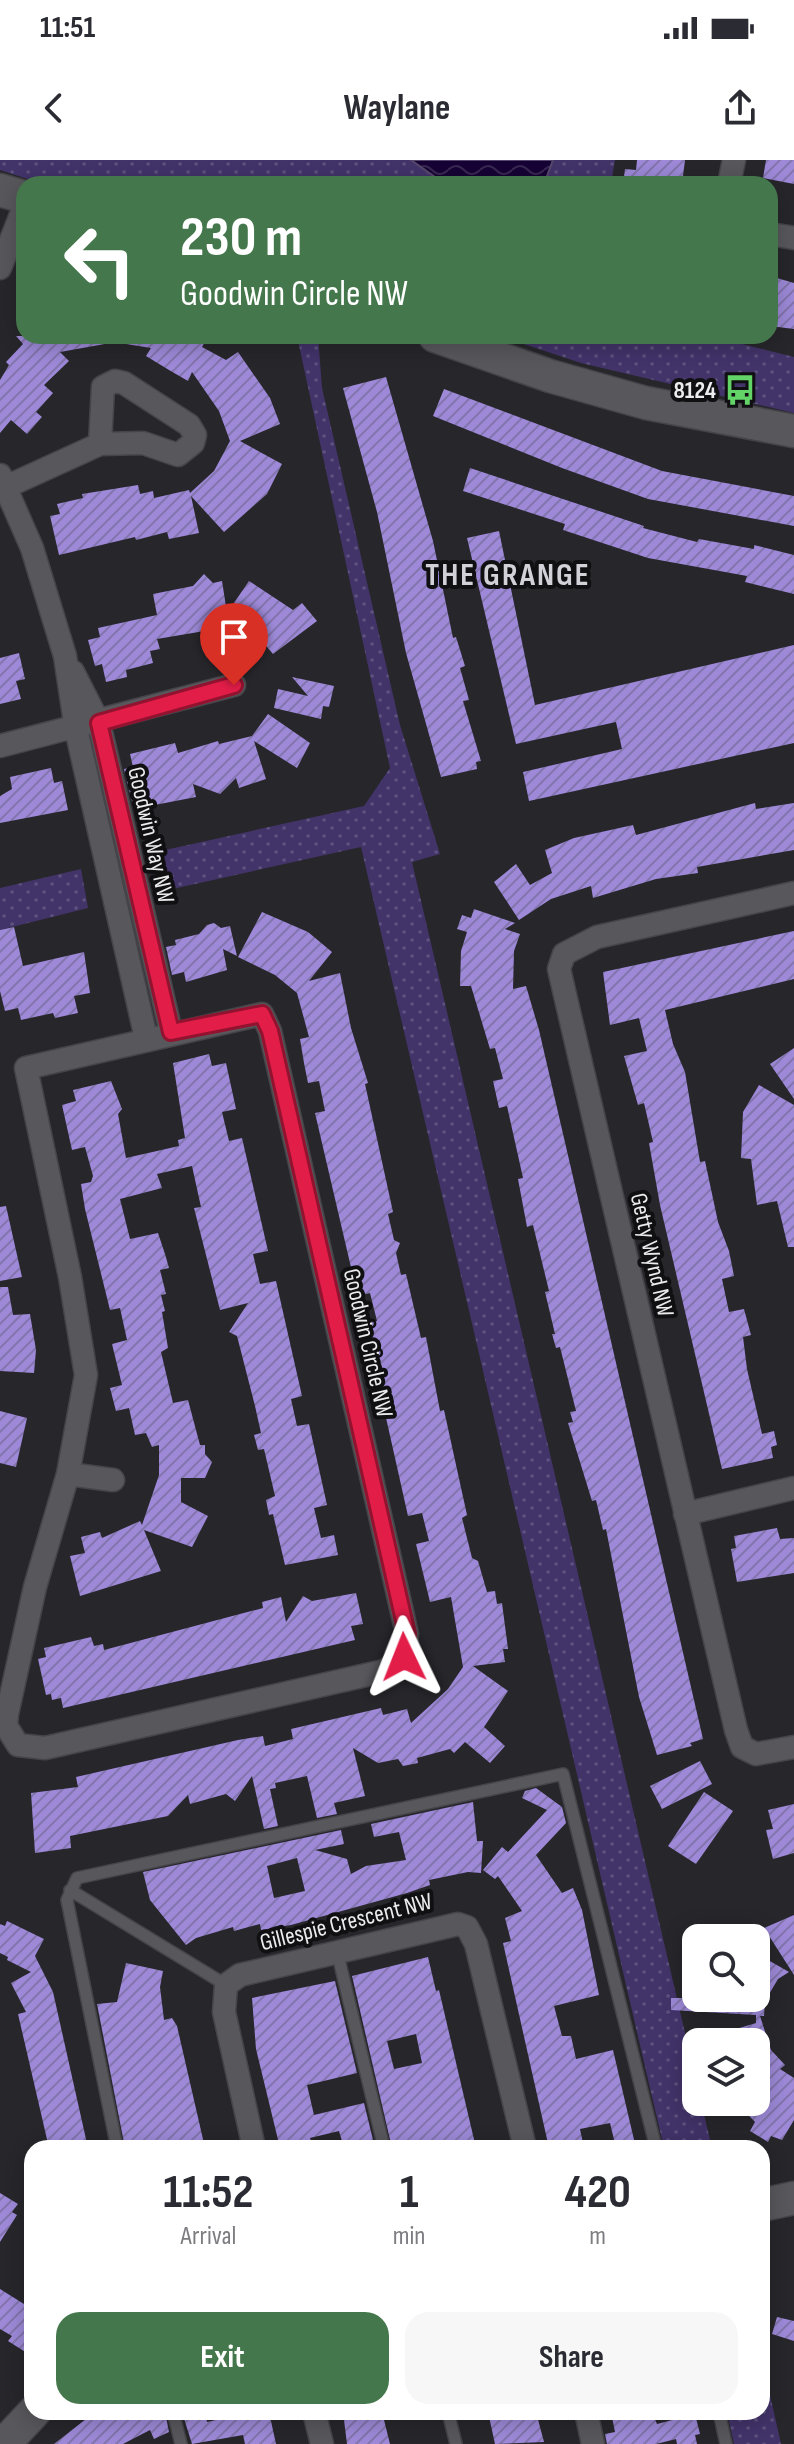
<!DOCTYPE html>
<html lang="en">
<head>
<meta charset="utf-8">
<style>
  body { margin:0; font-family:"Sofia Sans Condensed",sans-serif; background:#f7f7f7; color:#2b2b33; height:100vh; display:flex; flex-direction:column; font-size:30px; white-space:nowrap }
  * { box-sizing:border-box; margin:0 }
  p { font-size:26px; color:#7c7c81 }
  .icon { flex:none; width:44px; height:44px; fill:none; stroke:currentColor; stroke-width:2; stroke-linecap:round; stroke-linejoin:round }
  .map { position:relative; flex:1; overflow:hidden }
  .drawer { position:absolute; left:24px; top:1980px; width:746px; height:280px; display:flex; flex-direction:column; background:#fff; border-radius:24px; box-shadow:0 4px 20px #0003 }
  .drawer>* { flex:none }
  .banner { position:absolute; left:16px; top:16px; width:762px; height:168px; border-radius:24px; box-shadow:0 4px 20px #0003; background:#44774b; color:#fff; overflow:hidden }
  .fabs { position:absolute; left:682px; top:1764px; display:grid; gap:16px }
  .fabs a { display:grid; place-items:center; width:88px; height:88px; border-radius:16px; background:#fff; box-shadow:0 4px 20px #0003; font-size:40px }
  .pin { position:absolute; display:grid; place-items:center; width:68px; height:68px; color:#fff; margin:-82px -34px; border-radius:50% 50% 50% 0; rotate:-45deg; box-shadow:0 0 8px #0007 }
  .pin .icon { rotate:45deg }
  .me { position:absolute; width:88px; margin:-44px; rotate:358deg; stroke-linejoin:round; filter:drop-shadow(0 0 6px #0008) }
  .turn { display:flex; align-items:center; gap:28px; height:168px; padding:0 32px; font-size:36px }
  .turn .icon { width:104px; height:104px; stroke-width:2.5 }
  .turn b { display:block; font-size:56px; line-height:68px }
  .eta { display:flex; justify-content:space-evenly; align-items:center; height:136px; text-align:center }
  .eta b { font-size:48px; font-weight:700; line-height:56px }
  .action { display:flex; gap:16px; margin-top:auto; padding:16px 32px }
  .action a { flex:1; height:92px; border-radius:24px; background:#44774b; color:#fff; font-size:32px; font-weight:700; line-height:92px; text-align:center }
  .action a+a { background:#f7f7f7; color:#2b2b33 }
  .status { display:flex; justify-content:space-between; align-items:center; height:56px; padding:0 40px; background:#fff; direction:ltr }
  .status svg { height:22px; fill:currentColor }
  header { display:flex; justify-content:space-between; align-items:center; height:104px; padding:0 32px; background:#fff; font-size:36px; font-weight:700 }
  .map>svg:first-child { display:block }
  .grass { fill:url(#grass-dots) }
  .water { fill:url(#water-waves); stroke:#56486c; stroke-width:2 }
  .building { fill:url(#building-hatch); fill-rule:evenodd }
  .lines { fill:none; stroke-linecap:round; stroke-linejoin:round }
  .lane-casing { stroke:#454449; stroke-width:14 }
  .street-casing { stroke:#454449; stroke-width:25 }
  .secondary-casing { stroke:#454449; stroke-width:35 }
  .lane { stroke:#58575c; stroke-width:11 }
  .street { stroke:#58575c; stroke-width:22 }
  .secondary { stroke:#58575c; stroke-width:32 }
  .route-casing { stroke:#92132f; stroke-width:20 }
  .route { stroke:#e11d48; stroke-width:14 }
  .labels { text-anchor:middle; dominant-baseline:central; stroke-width:8; stroke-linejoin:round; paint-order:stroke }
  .poi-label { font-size:24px; font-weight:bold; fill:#ececef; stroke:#101012; text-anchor:end }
  .street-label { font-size:24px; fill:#ececef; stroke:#101012 }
  .district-label { font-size:32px; font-weight:bold; letter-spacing:2px; fill:#d2d1d7; stroke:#101012 }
</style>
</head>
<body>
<div class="status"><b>11:51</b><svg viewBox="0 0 49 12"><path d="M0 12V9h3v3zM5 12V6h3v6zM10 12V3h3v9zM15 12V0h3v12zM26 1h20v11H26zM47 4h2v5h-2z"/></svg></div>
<header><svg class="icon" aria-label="back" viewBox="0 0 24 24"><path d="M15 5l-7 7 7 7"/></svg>Waylane<svg class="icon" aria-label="share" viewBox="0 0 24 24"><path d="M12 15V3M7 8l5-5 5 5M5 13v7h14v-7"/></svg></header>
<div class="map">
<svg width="794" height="2284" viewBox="0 0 794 2284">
  <defs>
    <pattern id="grass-dots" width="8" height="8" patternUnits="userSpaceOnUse" patternTransform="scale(2)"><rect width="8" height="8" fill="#423369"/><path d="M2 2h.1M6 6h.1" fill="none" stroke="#5d517f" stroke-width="1.8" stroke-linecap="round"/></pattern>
    <pattern id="water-waves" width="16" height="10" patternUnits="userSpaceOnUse" patternTransform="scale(2)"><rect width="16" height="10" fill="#160234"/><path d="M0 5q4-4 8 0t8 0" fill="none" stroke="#382752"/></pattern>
    <pattern id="building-hatch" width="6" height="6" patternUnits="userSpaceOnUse" patternTransform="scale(2)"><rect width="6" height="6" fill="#9d89d8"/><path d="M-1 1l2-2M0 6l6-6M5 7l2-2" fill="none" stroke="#8375ad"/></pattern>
  </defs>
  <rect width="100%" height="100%" fill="#27262b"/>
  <path class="grass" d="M0,0H615L611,24H43L0,10Z
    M297,176H318L322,228L400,565L440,694L412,702L696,1920V1942H701L712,1988H664L361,687L159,732L147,694L364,646L390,608Z
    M500,176H710L794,197V253L581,203Z
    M81,709L88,748L0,770V728Z
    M762,2199L781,2284H734L727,2252H762Z"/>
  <path class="water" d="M411,0H553L544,24H445Z"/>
  <path class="building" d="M637,0H685L682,24H623L625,9L636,10Z
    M766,0H794V24L763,18Z
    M770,116L794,123V169L770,166Z
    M16,176H105V184L60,192L69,201L44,225L53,233L36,252L42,257L27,274L11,260L0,273V220L9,205L6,202L23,184Z
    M127,176H208L202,187L226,200L238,192L270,238L280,264L240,281L282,304L267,334L224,372L191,336L199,373L169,379L167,372L136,380L135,377L59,395L50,356L60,354L57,344L83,338L82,334L138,325L140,334L153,331L154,338L189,330L190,333L214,311L230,281L219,251L192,212L188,221L169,210L146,196L151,188L126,184Z
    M386,217L433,381L453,478L456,477L465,506L460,508L469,540L463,541L481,601L476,602L477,609L441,617L406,493L377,352L343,228Z
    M444,229L662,311L794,336V366L648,339L562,308L433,256Z
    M470,308L644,366L643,368L697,382L699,379L754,389V385L794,395V434L745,422L747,416L648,398L563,370L565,364L463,331Z
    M499,371L535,545L794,485V583L529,641L523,612L622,589L616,562L516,584L467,378Z
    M204,414L213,423L222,421L227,453L249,421L293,450L302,443L317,461L273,494L256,474L253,478L234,466L157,479L160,489L150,491L153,503L126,510L127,517L106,522L102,504L95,506L88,480L100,477L98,468L157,455L153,434L193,426Z
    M19,493L25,519L16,521L21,539L0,544V498Z
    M292,517L334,526L329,547L323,546L321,559L274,548L278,529L308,536Z
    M268,554L310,583L297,608L254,581L266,619L239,628L236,618L220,634L193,624L196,637L134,649L124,609L133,607L130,594L175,583L178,593L218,581L219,584L252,576Z
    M51,608L54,623L62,621L68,650L0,663V636L12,629L10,617Z
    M755,643L756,649L794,643V690L697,707L698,713L656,719L593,738L591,726L551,739L519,760L494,722L516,704L530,725L552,713L545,690L574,678L633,665L636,675Z
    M474,749L515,763L505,769L520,774L514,791L513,829L526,826L539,870L703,1579L690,1583L692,1586L657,1595L639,1537L606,1369L603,1370L596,1340L592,1341L568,1263L573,1262L570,1252L576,1251L560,1187L556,1188L552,1174H555L545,1132L549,1131L533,1065L527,1067L518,1019L523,1018L507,946L499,948L493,921L503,919L495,888L490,889L471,826H460L461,791L467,772L457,769L462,755L471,758Z
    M262,752L308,772L332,792L309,821L340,813L351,868L368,923L365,924L393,1052L388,1054L394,1080L400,1083L396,1093L401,1115L406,1114L421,1178L426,1177L440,1251L444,1250L467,1355L462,1358L472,1398L478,1401L487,1432L495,1431L497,1444L502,1443L508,1489H503L505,1502L473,1506L508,1531L484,1567L505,1586L490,1603L465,1582L454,1593L450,1589L417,1598L418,1603L403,1606L398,1599L378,1603L353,1588L365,1636L334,1643L337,1654L317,1658L307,1616L275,1623L276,1628L270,1629L278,1666L264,1669L252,1616L235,1641L226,1634L190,1644L188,1635L168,1656L70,1676L71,1688L35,1693L31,1633L78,1627L76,1617L238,1580L263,1576L265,1586L293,1579L291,1569L381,1548L383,1555L407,1549L411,1563L448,1529L463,1507L451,1437L430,1442L416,1384L429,1381L422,1353L408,1356L365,1164L377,1161L370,1133L358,1136L353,1116L315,953L325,951L319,921L308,923L304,903L300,879L309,877L297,833L275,815L238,797Z
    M214,763L221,768L230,766L237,796L223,789L227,810L186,822L184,812L172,815L166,787L176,785L175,780L199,774L207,765Z
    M14,767L23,806L84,792L90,833L74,836L78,853L55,858L53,853L21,860L18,848L5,851L0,831V770Z
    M794,771V819L665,850L673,884L685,912L700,1002L705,1001L718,1062L729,1091L734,1116L722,1119L729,1152L744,1149L751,1175L743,1177L747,1209L762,1274L774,1271L777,1285L771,1287L773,1298L722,1309L660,1045L649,983L653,982L644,943L638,945L624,896L647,891L639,858L610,865L603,812Z
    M794,888V939L770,904Z
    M209,894L212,906L226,903L236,949L222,952L229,981L242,978L268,1091L253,1094L260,1124L276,1121L302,1236L291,1239L297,1266L309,1264L327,1345L314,1348L321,1378L334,1375L338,1395L285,1405L273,1354L269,1355L266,1340L275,1336L264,1289L258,1290L254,1275L261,1273L255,1246L237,1176L229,1172L248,1143L220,1150L194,1048L201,1047L192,1006L157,1014L162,1028L120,1039L130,1079L158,1073L165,1094L169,1108L160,1110L166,1134L161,1135L165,1151L162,1152L168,1188L161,1192L173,1243L188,1240L200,1285H205V1294L212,1302L205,1318H181V1342L208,1356L192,1387L144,1370L161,1411L80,1436L70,1396L85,1393L81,1377L100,1372L102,1378L140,1361L142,1365L159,1315V1285L152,1287L146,1273L135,1275L129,1248L116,1251L110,1228L122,1225L112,1184L127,1180L120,1148L110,1150L85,1049L81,1024L91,1022L93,1016L85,987L72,990L62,945L76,941L73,930L111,921L122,949L118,954L126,998L179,986L178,980L185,978L173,903Z
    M759,925L794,945V1087H788L777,1041L757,1045L751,999L741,998L743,952Z
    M6,1046L22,1117L0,1121V1047Z
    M0,1127H8L13,1155L30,1154L36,1190L34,1213L0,1211Z
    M0,1251L27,1258L16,1307L0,1303Z
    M777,1368L780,1379L794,1378V1413L737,1422L731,1389L736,1388L734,1376Z
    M356,1433L363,1464L351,1466L355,1480L63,1548L61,1538L52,1540L51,1534L46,1535L38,1499L46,1497L44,1488L91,1477L94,1486L103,1484L104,1490L263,1448L262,1442L281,1437L286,1462L303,1436L312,1441Z
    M700,1601L712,1624L662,1649L650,1626Z
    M536,1628L562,1647L566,1663L536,1695L562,1733L573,1728L582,1750L599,1835L554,1846L562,1876H571L576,1899L613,1890L635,1984L616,1988L610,1963L580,1969L584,1988H549L503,1783L511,1781L505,1758L522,1751L498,1716L495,1719L483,1710L502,1687L508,1692L547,1650L522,1638L525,1631Z
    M704,1632L733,1651L696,1704L668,1686Z
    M473,1642L477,1681H483L481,1713L468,1712L429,1720L430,1725L407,1733L291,1765L261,1770L260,1764L234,1771L233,1767L196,1778L186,1785L150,1740L143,1712L341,1670L344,1684L315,1690L347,1699L351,1714L366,1706L406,1700L399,1672L374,1677L371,1664ZM297,1698L305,1731L274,1738L267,1706Z
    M794,1644V1693L773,1699L766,1670L773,1669L768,1650Z
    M794,1755V1815L764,1768Z
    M7,1761L44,1779L35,1796L53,1832L88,1988H49L18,1854L26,1852L11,1823L31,1812L7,1800L8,1797L0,1793V1764L5,1766Z
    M756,1793L789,1812L778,1819L765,1841L764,1856H760L771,1890L785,1905L780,1909L794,1918V1960L782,1980L771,1976L768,1982L750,1971L755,1962L736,1942H756V1882H706V1878L756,1863V1855L671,1850V1838H756Z
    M428,1797L436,1831L439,1830L476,1988H392L352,1816ZM416,1874L422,1903L394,1909L387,1881Z
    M126,1803L163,1811L160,1827L164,1860L172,1858L177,1866L205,1988H125L97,1844L117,1842Z
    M335,1821L357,1913L307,1925L314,1955L364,1943L375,1988H344L339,1971L310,1978L313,1988H280L256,1889L252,1838Z
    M0,2033L18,2044L12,2052L17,2055L0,2082Z
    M0,2129L32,2149V2185L27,2193L8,2181L12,2176L0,2169Z
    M777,2157L794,2161V2181L772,2174Z
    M95,2252H165L169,2272L154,2279L150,2270L123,2284H54Z
    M182,2252H216L206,2256L207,2262L251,2252H269L276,2284H245L243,2275L192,2284Z
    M343,2252H382L390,2284H347Z
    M488,2252H536L544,2282L495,2284Z
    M611,2252H652L657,2264L695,2254L700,2274L695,2275L697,2284H677L676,2279L656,2284H607L605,2274L615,2272Z"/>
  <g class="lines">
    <defs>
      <path id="lane" d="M70,1730L226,1825
        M337,1791L384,1988
        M117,1988L67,1740L77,1718L563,1614L656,1988
        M173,2252L181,2284
        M448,2252L456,2284
        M719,2252L726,2284"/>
      <path id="street" d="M729,24L734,0
        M770,74L794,78
        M0,108L24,47
        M0,315L32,388L65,496L76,569L146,878
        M8,326L100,284L103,227L115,221L124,223L189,265L195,275L193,283L178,295L143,283L100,284
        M73,512L99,563L171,872
        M0,586L234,525
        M794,733L597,777L564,794L559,809L736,1570L742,1587L756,1594L794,1587
        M262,854L270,871L407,1474L404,1497L384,1511L45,1588L18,1585L6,1566L7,1554L35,1427L68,1314L86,1215L70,1117L26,908Z
        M68,1314L113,1320
        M685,1354L794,1328
        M254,1988L224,1852L226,1825L240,1815L458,1764L467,1767L476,1784L525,1988
        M314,2252L322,2284
        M586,2252L593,2284"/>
      <path id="secondary" d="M0,30L24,37
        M435,176L550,216L646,243L794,271
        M762,2045L794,2038
        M4,2284L34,2252"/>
    </defs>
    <use href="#lane" class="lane-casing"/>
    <use href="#street" class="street-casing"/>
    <use href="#secondary" class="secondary-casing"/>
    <use href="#lane" class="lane"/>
    <use href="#street" class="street"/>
    <use href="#secondary" class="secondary"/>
  </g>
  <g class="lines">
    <defs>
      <path id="route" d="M234,525L99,563L171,872L262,854L270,871L407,1474L404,1497"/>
    </defs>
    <use href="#route" class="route-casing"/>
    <use href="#route" class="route"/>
  </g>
  <defs>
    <symbol id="bus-bare" viewBox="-9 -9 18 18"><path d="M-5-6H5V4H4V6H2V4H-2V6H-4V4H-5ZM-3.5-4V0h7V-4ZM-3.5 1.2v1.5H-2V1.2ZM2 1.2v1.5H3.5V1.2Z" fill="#63d468" stroke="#101012" stroke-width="2.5" paint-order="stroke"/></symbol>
  </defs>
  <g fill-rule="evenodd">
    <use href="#bus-bare" x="718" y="208" width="44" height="44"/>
  </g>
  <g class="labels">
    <g class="poi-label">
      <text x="716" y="230">8124</text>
    </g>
    <g class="street-label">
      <text transform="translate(151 675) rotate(77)">Goodwin Way NW</text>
      <text transform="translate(652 1095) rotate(77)">Getty Wynd NW</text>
      <text transform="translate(368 1183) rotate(77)">Goodwin Circle NW</text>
      <text transform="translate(346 1762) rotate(-14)">Gillespie Crescent NW</text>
    </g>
    <g class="district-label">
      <text x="508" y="415">THE GRANGE</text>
    </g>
  </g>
</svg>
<div class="fabs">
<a><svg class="icon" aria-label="search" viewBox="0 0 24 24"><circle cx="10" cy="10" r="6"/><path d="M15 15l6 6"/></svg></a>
<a><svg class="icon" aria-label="layers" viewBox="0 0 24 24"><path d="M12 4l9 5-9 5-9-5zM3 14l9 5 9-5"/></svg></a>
</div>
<div class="pin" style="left:234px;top:525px;background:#d93025"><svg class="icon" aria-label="arrive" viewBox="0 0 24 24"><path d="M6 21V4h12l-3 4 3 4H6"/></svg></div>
<svg class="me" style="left:404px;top:1497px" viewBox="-20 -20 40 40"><path d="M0-17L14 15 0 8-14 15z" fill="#e11d48" stroke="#fff" stroke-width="4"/></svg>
<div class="banner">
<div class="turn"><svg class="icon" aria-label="left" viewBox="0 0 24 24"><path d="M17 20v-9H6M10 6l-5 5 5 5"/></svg><div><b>230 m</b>Goodwin Circle NW</div></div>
</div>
<section class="drawer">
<div class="eta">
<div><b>11:52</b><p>Arrival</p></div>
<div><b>1</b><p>min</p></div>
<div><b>420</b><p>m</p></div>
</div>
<div class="action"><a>Exit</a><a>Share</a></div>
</section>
</div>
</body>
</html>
